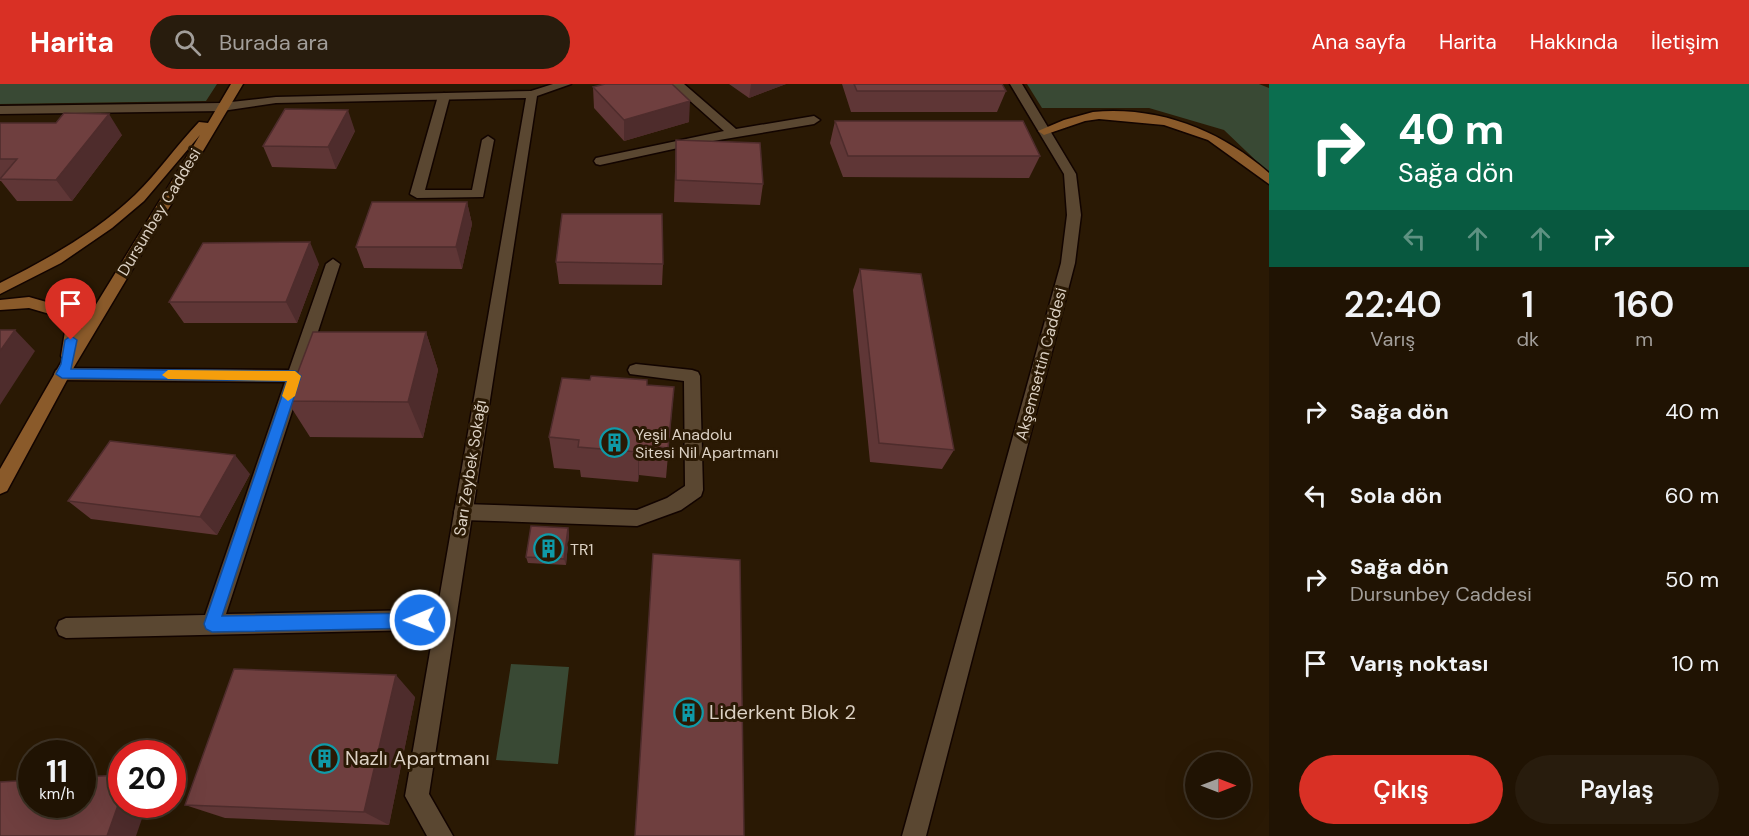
<!DOCTYPE html>
<html lang="tr">
<head>
<meta charset="utf-8">
<style>
  body { margin:0; font-family:"DM Sans",sans-serif; background:#281c0d; color:#f1f3f6; height:100vh; display:flex; flex-direction:column; font-size:22px; white-space:nowrap }
  * { box-sizing:border-box; margin:0 }
  p { font-size:20px; color:#a29e9a }
  .icon { flex:none; width:33px; height:33px; fill:none; stroke:currentColor; stroke-width:2; stroke-linecap:round; stroke-linejoin:round }
  .map { position:relative; flex:1; overflow:hidden }
  .drawer { display:flex; flex-direction:column; background:#201303; width:480px }
  .drawer>* { flex:none }
  .top-card { background:#0b6e4f; color:#fff; overflow:hidden }
  .needle { width:39px; rotate:90deg }
  .tools { position:absolute; left:1185px; top:668px; display:grid; gap:12px }
  .tools a { display:grid; place-items:center; width:66px; height:66px; border-radius:50%; background:#201303; box-shadow:0 6px 24px #0002,0 0 0 2px #3d3225; font-size:30px }
  .speed { position:absolute; left:18px; top:656px; display:flex; gap:12px; font-size:30px; font-weight:700; text-align:center }
  .speed>* { display:grid; place-content:center; width:78px; height:78px; border-radius:50%; background:#201303; box-shadow:0 6px 24px #0002,0 0 0 2px #3d3225; line-height:1 }
  .speed small { font-size:15px; font-weight:400 }
  .speed .limit { border:9px solid #d22; background:#fff; color:#111 }
  .pin { position:absolute; display:grid; place-items:center; width:51px; height:51px; color:#fff; margin:-62px -26px; border-radius:50% 50% 50% 0; rotate:-45deg; box-shadow:0 0 6px #0007 }
  .pin .icon { rotate:45deg }
  .me { position:absolute; width:66px; margin:-33px; rotate:269deg; stroke-linejoin:round; filter:drop-shadow(0 0 4px #0008) }
  .turn { display:flex; align-items:center; gap:21px; height:126px; padding:0 30px; font-size:27px }
  .turn .icon { width:78px; height:78px; stroke-width:2.5 }
  .turn b { display:block; font-size:42px; line-height:51px }
  .lanes { display:flex; align-items:center; height:57px; padding:0 30px; background:#0003; justify-content:center; gap:30px; direction:ltr }
  .lanes .off { opacity:.35 }
  .eta { display:flex; justify-content:space-evenly; align-items:center; height:102px; text-align:center }
  .eta b { font-size:36px; font-weight:600; line-height:42px }
  .action { display:flex; gap:12px; margin-top:auto; padding:12px 30px }
  .action a { flex:1; height:69px; border-radius:36px; background:#d93025; color:#fff; font-size:24px; font-weight:600; line-height:69px; text-align:center }
  .action a+a { background:#281c0d; color:#f1f3f6 }
  ul { padding:0; list-style:none }
  li { display:flex; align-items:center; gap:18px; height:84px; padding:0 30px }
  li div { flex:1 }
  li b { display:block; font-size:22px }
  li em { font-style:normal }
  header { display:flex; align-items:center; gap:36px; box-sizing:border-box; height:84px; padding:0 30px; background:#d93025; color:#fff }
  header strong { font-size:28px }
  nav { display:flex; gap:33px; margin-inline-start:auto; font-size:21px }
  .search { width:420px; height:54px; background:#281c0d; display:flex; align-items:center; gap:15px; box-sizing:border-box; padding:0 21px; border-radius:33px; color:#a29e9a; font-size:22px }
  main { display:flex; flex:1; min-height:0 }
  .map>svg:first-child { display:block }
  .green { fill:#394934 }
  .lines { fill:none; stroke-linecap:round; stroke-linejoin:round }
  .lane-casing { stroke:#120400; stroke-width:3 }
  .street-casing { stroke:#120400; stroke-width:3 }
  .secondary-casing { stroke:#120400; stroke-width:3 }
  .lane { fill:#5a4731; fill-rule:evenodd }
  .street { fill:#5a4731; fill-rule:evenodd }
  .secondary { fill:#8a5a2a; fill-rule:evenodd }
  .wall { fill:#5f3636 }
  .shaded-wall { fill:#4e2c2c }
  .building { fill:#6f3f3f; stroke:#4e2c2c; stroke-width:1.5 }
  .route { fill:#1a73e8; stroke:#114b97; stroke-width:1.5 }
  .slow { fill:#f59e0b }
  .labels { text-anchor:middle; dominant-baseline:central; stroke-width:6; stroke-linejoin:round; paint-order:stroke }
  .street-label { font-size:16px; fill:#dcd1c4; stroke:#2a1904 }
  .poi-label { font-size:16px; fill:#dcd1c4; stroke:#2a1904; text-anchor:start }
  .near-poi-label { font-size:20px; fill:#dcd1c4; stroke:#2a1904; text-anchor:start }
</style>
</head>
<body>
<header>
<strong>Harita</strong>
<div class="search"><svg class="icon" aria-label="search" viewBox="0 0 24 24"><circle cx="10" cy="10" r="6"/><path d="M15 15l6 6"/></svg>Burada ara</div>
<nav><a>Ana sayfa</a><a>Harita</a><a>Hakkında</a><a>İletişim</a></nav>
</header>
<main>
<div class="map">
<svg width="1269" height="752" viewBox="0 0 1269 752">
  <rect width="100%" height="100%" fill="#2a1904"/>
  <path class="green" d="M0,0H217L206,17L0,20Z
    M1027,0H1259L1269,4V89L1224,46L1149,24H1042Z
    M511,580L569,583L558,680L496,676Z"/>
  <g class="lines">
    <defs>
      <path id="lane" d="M671,0H684L736,45L814,32L820,36L814,40L701,59L600,81L596,80L594,77L596,74L724,47Z
        M444,9L450,12L425,106H472L482,56L488,52L494,56L483,113L417,114L410,110L438,12Z
        M333,175L340,180L226,530L420,526L427,529L430,536L427,543L420,546L66,554L59,551L56,544L59,537L66,534L205,531L285,298L62,296L56,294L54,290L56,286L62,284L289,286L326,180Z
        M636,280L692,286L698,288L700,292L703,406L701,412L681,426L637,442L463,436L456,434L454,428L456,422L463,420L637,426L667,414L685,402L684,297L630,290L628,286L630,282Z"/>
      <path id="street" d="M553,0H571L537,12L429,710L453,752H427L405,712L526,14L276,19L222,27L0,30V22L222,19L276,13L531,7Z
        M1010,0H1022L1076,90L1081,131L1075,179L926,752H902L1061,179L1067,131L1064,90Z"/>
      <path id="secondary" d="M231,0H243L74,283L7,407L0,410V385L63,275L61,272L67,235L29,224L0,226V216L29,213L71,225L80,228L83,232L81,245L200,51L144,117L112,144L61,179L0,210V199C48,175 96,148 135,111C158,89 176,62 199,38L208,39Z
        M1093,28C1159,22 1220,46 1269,89V100L1208,56L1164,41L1099,35L1085,37L1044,51L1038,47L1064,36Z"/>
    </defs>
    <use href="#lane" class="lane-casing"/>
    <use href="#street" class="street-casing"/>
    <use href="#secondary" class="secondary-casing"/>
    <use href="#lane" class="lane"/>
    <use href="#street" class="street"/>
    <use href="#secondary" class="secondary"/>
  </g>
  <path class="wall" d="M729,0H786L749,14Z
    M842,0H1002L1006,7L997,28H851Z
    M593,3L689,38L624,57L594,24Z
    M835,37L1040,72L1029,94L843,93L830,59Z
    M0,39L122,51L72,117H17L1,97H0Z
    M355,47L336,85L272,83L263,62Z
    M676,56L763,100L760,121L674,118Z
    M467,118L472,140L462,185L364,184L356,163Z
    M556,178L663,180L662,201L559,200Z
    M319,180L297,239H184L169,218Z
    M860,185L954,366L942,385L870,378L853,206Z
    M426,248L438,286L423,354L310,353L287,317Z
    M647,301L674,303L666,394L639,391L638,398L581,393L580,386L554,384L549,353Z
    M250,390L217,451L91,435L68,417Z
    M568,444L569,450L566,481L528,479L526,473Z
    M415,613L389,741L225,734L185,721Z"/>
  <path class="shaded-wall" d="M751,0H786L749,14Z
    M690,17L689,38L624,57V36Z
    M348,26L355,47L336,85L328,63Z
    M109,30L122,51L72,117L56,96Z
    M467,118L472,140L462,185L456,163Z
    M310,158L319,180L297,239L286,218Z
    M15,246L35,267L0,321V267Z
    M426,248L438,286L423,354L408,318Z
    M639,361V391L638,398V368Z
    M235,371L250,390L217,451L200,433Z
    M568,444L569,450L566,481L564,475Z
    M396,591L415,613L389,741L364,728Z
    M122,710V720H147L136,752H107Z"/>
  <path class="building" d="M605,0H672L690,17L624,36L593,3Z
    M854,0H1002L1006,7H857Z
    M285,25L348,26L328,63L263,62Z
    M64,29L109,30L56,96L0,95L17,75H0V39H56Z
    M835,37H1023L1040,72H848Z
    M676,56L760,59L763,100L676,96Z
    M372,118H467L456,163H356Z
    M562,130H662L663,180L556,178Z
    M310,158L286,218H169L203,159Z
    M860,185L921,190L954,366L879,359Z
    M0,246H15L0,267Z
    M313,248H426L408,318L287,317Z
    M591,292L647,296V301L674,303L668,364L639,361L638,368L578,363L579,356L549,353L562,294L590,296Z
    M110,357L235,371L200,433L68,417Z
    M531,442L568,444L564,475L526,473Z
    M653,470L740,476L744,752H635Z
    M234,585L396,591L364,728L185,721Z
    M122,691V710L107,752H0V698L32,696V720H82V693Z"/>
  <path class="route" d="M71,252L77,256L71,285L295,287L301,292L222,532L420,529L426,531L428,536L426,541L420,544L212,548L206,545L204,540L287,297L62,294L56,290L61,280L65,256Z"/>
  <path class="slow" d="M168,286L295,287L301,292L295,312L288,317L282,312L287,297L168,295L162,291Z"/>
  <defs>
    <symbol id="building-ring" viewBox="-11 -11 22 22"><circle r="9.5" fill="#2a1904" stroke="#0f9aa8" stroke-width="1.5"/><path d="M-4-6H4V6H1V3H-1V6H-4ZM-2.5-4.3h1.7v1.8h-1.7ZM.8-4.3h1.7v1.8H.8ZM-2.5-1h1.7V.8h-1.7ZM.8-1h1.7V.8H.8Z" fill="#0f9aa8"/></symbol>
  </defs>
  <g fill-rule="evenodd">
    <use href="#building-ring" x="598" y="342" width="33" height="33"/>
    <use href="#building-ring" x="532" y="448" width="33" height="33"/>
    <use href="#building-ring" x="672" y="612" width="33" height="33"/>
    <use href="#building-ring" x="308" y="658" width="33" height="33"/>
  </g>
  <g class="labels">
    <g class="street-label">
      <text transform="translate(159 128) rotate(-59)">Dursunbey Caddesi</text>
      <text transform="translate(1041 280) rotate(-75)">Akşemsettin Caddesi</text>
      <text transform="translate(470 384) rotate(-81)">Sarı Zeybek Sokağı</text>
    </g>
    <g class="poi-label">
      <text x="635" y="350">Yeşil Anadolu<tspan x="635" dy="18">Sitesi Nil Apartmanı</tspan></text>
      <text x="570" y="465">TR1</text>
    </g>
    <g class="near-poi-label">
      <text x="709" y="628">Liderkent Blok 2</text>
      <text x="345" y="674">Nazlı Apartmanı</text>
    </g>
  </g>
</svg>
<div class="tools">
<a><svg class="needle" viewBox="-14 -14 28 28"><path d="M0-13l5 13h-10z" fill="#e53935"/><path d="M0 13l5-13h-10z" fill="#a29e9a"/></svg></a>
</div>
<div class="speed"><div>11<small>km/h</small></div><div class="limit">20</div></div>
<div class="pin" style="left:71px;top:256px;background:#d93025"><svg class="icon" aria-label="arrive" viewBox="0 0 24 24"><path d="M6 21V4h12l-3 4 3 4H6"/></svg></div>
<svg class="me" style="left:420px;top:536px" viewBox="-20 -20 40 40"><circle r="17" fill="#1a73e8" stroke="#fff" stroke-width="3"/><path d="M0-11L8 9 0 5-8 9z" fill="#fff"/></svg>
</div>
<section class="drawer">
<div class="top-card">
<div class="turn"><svg class="icon" aria-label="right" viewBox="0 0 24 24"><path d="M7 20v-9h11M14 6l5 5-5 5"/></svg><div><b>40 m</b>Sağa dön</div></div>
<div class="lanes"><svg class="icon off" aria-label="left" viewBox="0 0 24 24"><path d="M17 20v-9H6M10 6l-5 5 5 5"/></svg><svg class="icon off" aria-label="ahead" viewBox="0 0 24 24"><path d="M12 20V5M6 11l6-6 6 6"/></svg><svg class="icon off" aria-label="ahead" viewBox="0 0 24 24"><path d="M12 20V5M6 11l6-6 6 6"/></svg><svg class="icon" aria-label="right" viewBox="0 0 24 24"><path d="M7 20v-9h11M14 6l5 5-5 5"/></svg></div>
</div>
<div class="eta">
<div><b>22:40</b><p>Varış</p></div>
<div><b>1</b><p>dk</p></div>
<div><b>160</b><p>m</p></div>
</div>
<ul>
<li><svg class="icon" aria-label="right" viewBox="0 0 24 24"><path d="M7 20v-9h11M14 6l5 5-5 5"/></svg><div><b>Sağa dön</b></div><em>40 m</em></li>
<li><svg class="icon" aria-label="left" viewBox="0 0 24 24"><path d="M17 20v-9H6M10 6l-5 5 5 5"/></svg><div><b>Sola dön</b></div><em>60 m</em></li>
<li><svg class="icon" aria-label="right" viewBox="0 0 24 24"><path d="M7 20v-9h11M14 6l5 5-5 5"/></svg><div><b>Sağa dön</b><p>Dursunbey Caddesi</p></div><em>50 m</em></li>
<li><svg class="icon" aria-label="arrive" viewBox="0 0 24 24"><path d="M6 21V4h12l-3 4 3 4H6"/></svg><div><b>Varış noktası</b></div><em>10 m</em></li>
</ul>
<div class="action"><a>Çıkış</a><a>Paylaş</a></div>
</section>
</main>
</body>
</html>
